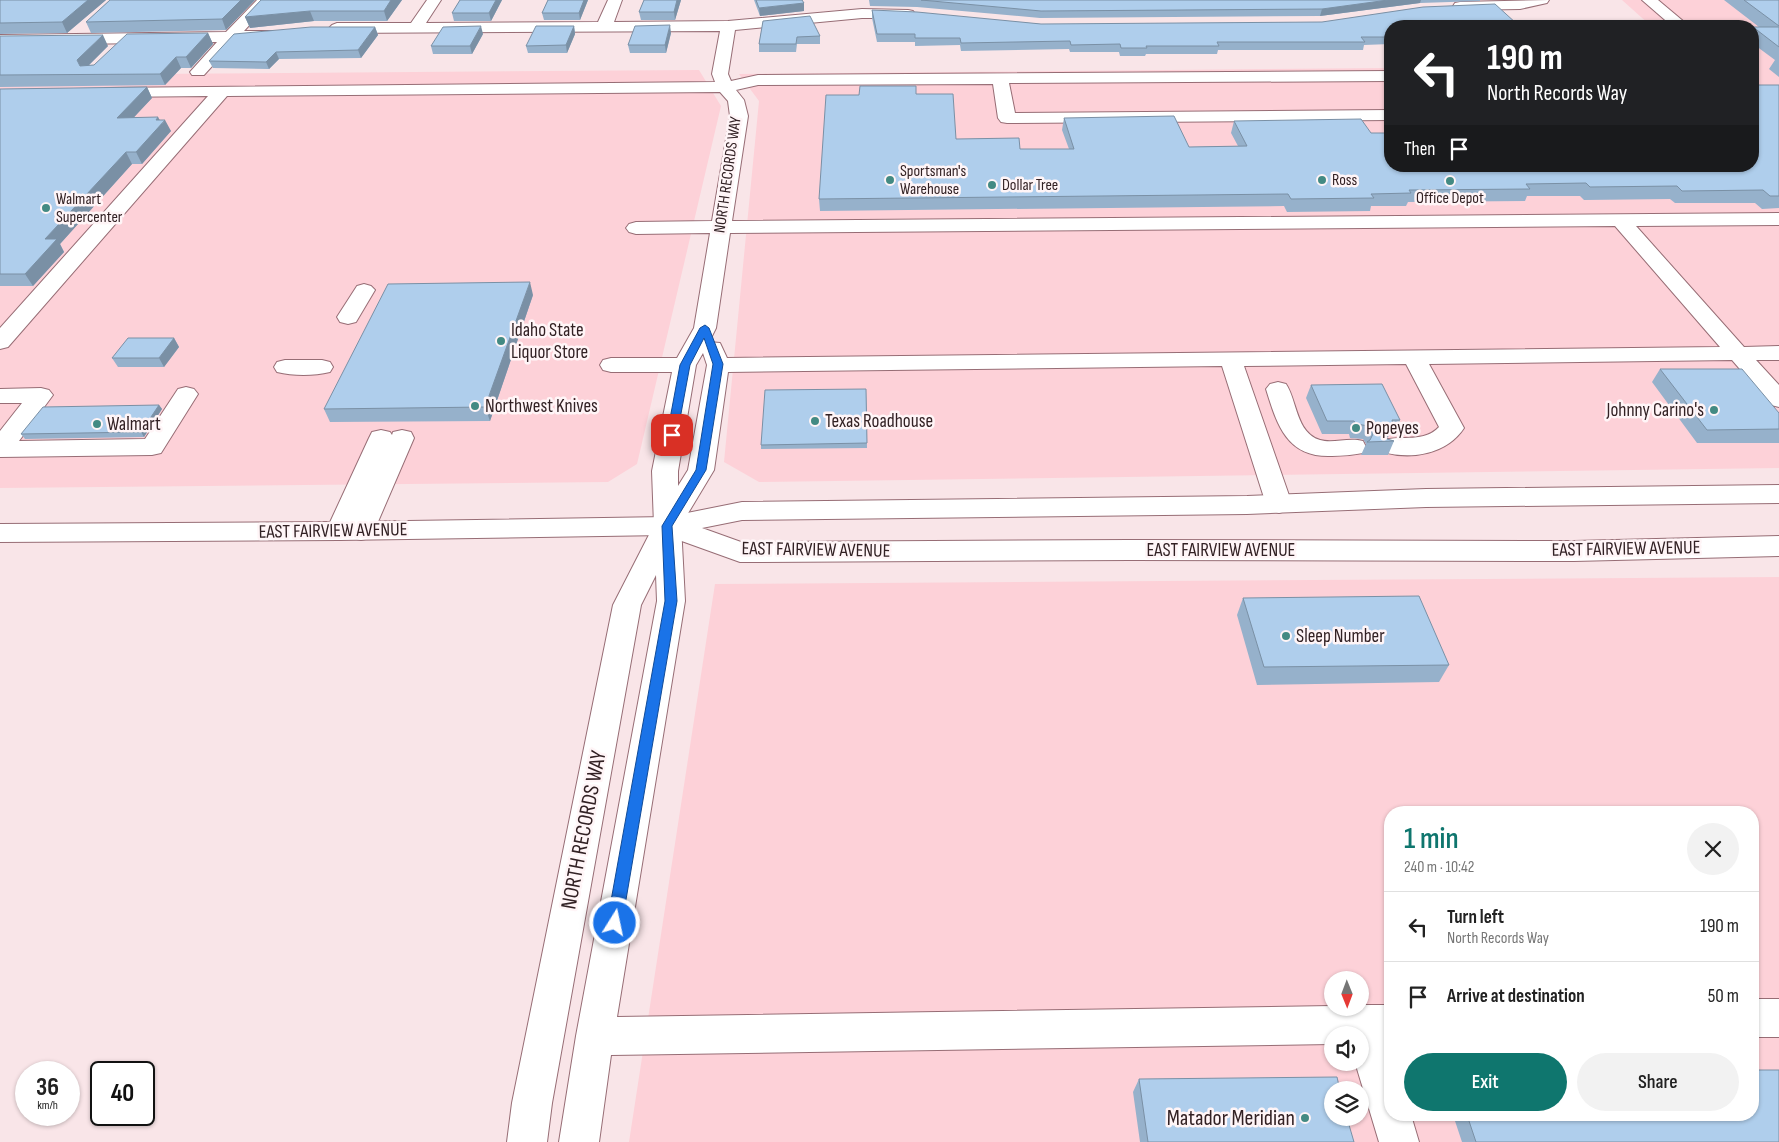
<!DOCTYPE html>
<html lang="en">
<head>
<meta charset="utf-8">
<style>
  body { margin:0; font-family:"Sofia Sans Condensed",sans-serif; background:#f2f2f2; color:#222; height:100vh; display:flex; flex-direction:column; font-size:19px; white-space:nowrap }
  * { box-sizing:border-box; margin:0 }
  p { font-size:16px; color:#767676 }
  .icon { flex:none; width:28px; height:28px; fill:none; stroke:currentColor; stroke-width:2; stroke-linecap:round; stroke-linejoin:round }
  .map { position:relative; flex:1; overflow:hidden }
  .side { position:absolute; left:1384px; top:806px; width:375px; height:315px; display:flex; flex-direction:column; background:#fff; border-radius:20px; box-shadow:0 1px 4px #0004 }
  .side>* { flex:none }
  .hud { position:absolute; left:1384px; top:20px; width:375px; height:152px; border-radius:20px; box-shadow:0 1px 4px #0004; background:#202124; color:#fff; overflow:hidden }
  .needle { width:32px; rotate:179deg }
  .fabs { position:absolute; left:1324px; top:971px; display:grid; gap:10px }
  .fabs a { display:grid; place-items:center; width:45px; height:45px; border-radius:50%; background:#fff; box-shadow:0 1px 4px #0004; font-size:25px }
  .speed { position:absolute; left:15px; top:1061px; display:flex; gap:10px; font-size:25px; font-weight:700; text-align:center }
  .speed>* { display:grid; place-content:center; width:65px; height:65px; border-radius:50%; background:#fff; box-shadow:0 1px 4px #0004; line-height:1 }
  .speed small { font-size:12px; font-weight:400 }
  .speed .limit { border:2px solid #111; border-radius:8px; background:#fff; color:#111 }
  .pin { position:absolute; display:grid; place-items:center; width:42px; height:42px; color:#fff; margin:-21px; border-radius:10px; box-shadow:0 2px 8px #0006 }
  .me { position:absolute; width:55px; margin:-28px; rotate:10deg; stroke-linejoin:round; filter:drop-shadow(0 0 4px #0008) }
  .turn { display:flex; align-items:center; gap:18px; height:105px; padding:0 20px; font-size:22px }
  .turn .icon { width:65px; height:65px; stroke-width:2.5 }
  .turn b { display:block; font-size:35px; line-height:42px }
  .then { display:flex; align-items:center; height:48px; padding:0 20px; background:#0003; gap:10px; font-size:19px }
  .round { display:grid; place-items:center; flex:none; width:52px; height:52px; border-radius:26px; background:#f2f2f2 }
  .overview { display:flex; align-items:center; justify-content:space-between; height:85px; padding:0 20px }
  h1 { font-size:30px; font-weight:600; line-height:38px; color:#0f766e }
  .action { display:flex; gap:10px; margin-top:auto; padding:10px 20px }
  .action a { flex:1; height:58px; border-radius:30px; background:#0f766e; color:#fff; font-size:20px; font-weight:600; line-height:58px; text-align:center }
  .action a+a { background:#f2f2f2; color:#222 }
  ul { padding:0; list-style:none }
  li { display:flex; align-items:center; gap:15px; height:70px; padding:0 20px; border-top:1px solid #e0e0e0 }
  li div { flex:1 }
  li b { display:block; font-size:19px }
  li em { font-style:normal }
  .map>svg:first-child { display:block }
  .built { fill:#fdd1d8; fill-rule:evenodd }
  .lines { fill:none; stroke-linecap:round; stroke-linejoin:round }
  .minor-casing { stroke:#976d75; stroke-width:2 }
  .major-casing { stroke:#976d75; stroke-width:2 }
  .minor { fill:#fff; fill-rule:evenodd }
  .major { fill:#fff; fill-rule:evenodd }
  .wall { fill:#96b1cb }
  .shaded-wall { fill:#7a90a5 }
  .building { fill:#afceec; stroke:#7a90a5 }
  .route { fill:#1a73e8; stroke:#114b97 }
  .poi-dot { fill:#438a83; stroke:#fff5f7; stroke-width:2 }
  .labels { text-anchor:middle; dominant-baseline:central; stroke-width:5; stroke-linejoin:round; paint-order:stroke }
  .far-poi-label { font-size:16px; fill:#322124; stroke:#fff5f7; text-anchor:start }
  .far-street-label { font-size:16px; fill:#322124; stroke:#fff5f7 }
  .poi-label { font-size:19px; fill:#322124; stroke:#fff5f7; text-anchor:start }
  .street-label { font-size:19px; fill:#322124; stroke:#fff5f7 }
  .near-street-label { font-size:22px; fill:#322124; stroke:#fff5f7 }
  .near-poi-label { font-size:22px; fill:#322124; stroke:#fff5f7; text-anchor:end }
</style>
</head>
<body>
<div class="map">
<svg width="1779" height="1142" viewBox="0 0 1779 1142">
  <rect width="100%" height="100%" fill="#f9e5e8"/>
  <path class="built" d="M1622,0H1779V468L759,482L724,462L759,101L739,74L1390,68V166H1752V26H1651Z
    M699,70L721,106L637,464L608,482L0,488V75Z
    M1779,577V1142H629L715,584ZM1390,812H1752V1115H1390ZM1332,980H1360V1008H1332ZM1332,1035H1360V1062H1332ZM1332,1090H1360V1118H1332Z"/>
  <g class="lines">
    <defs>
      <path id="minor" d="M257,0H272L244,31H272L275,34L272,37L235,41L204,75H192L190,72L217,42L0,45V35L226,32Z
        M427,0H441L426,23L598,22L608,0H622L614,22L728,21L862,9L908,10L913,11L915,14L913,17L908,18H862L735,30L728,74L731,81L758,75L1390,71V81L1009,83L1015,113L1390,110V120L1007,123L1001,122L998,118L993,84L758,85L736,90L744,100L748,116L732,221L1779,213V225L1636,226L1744,347L1779,346V360H1756L1779,385V407L1771,405L1732,360L1429,364L1464,428C1447,454 1412,460 1383,452L1380,446L1383,440C1403,435 1424,443 1439,427L1406,364L1244,366L1292,504L1288,510L1279,513L1270,510L1266,504L1222,366L728,372L714,470L681,525L685,601L617,1017L1332,1006V1008H1360V1006L1363,1005H1390V1043H1388L1390,1050V1115H1411L1419,1142H1379L1355,1062H1360V1035H1332V1044L611,1055L599,1142H559L576,1036L657,601L656,575L641,605L552,1103L547,1142H507L512,1103L613,605L654,525L652,471L672,372H611L603,370L600,365L603,360L611,358H677L694,328L710,233L636,234L629,232L626,228L629,224L636,222L712,221L730,116L728,101L720,92L227,96L8,347L0,349V328L208,96L111,97L105,96L103,92L105,88L715,82L712,74L720,31L337,33L332,31L329,28L332,25L337,23H411ZM1615,226L1720,347L727,358L720,343L709,342L716,328L730,233ZM703,353L707,365L688,470L678,486V471L696,365Z
        M1549,0L1547,3L1520,9L1460,10L1455,9L1453,6L1455,3L1460,2Z
        M1642,0H1658L1689,26H1672Z
        M364,284L371,286L375,290L356,322L348,324L340,322L337,317L357,286Z
        M285,360H322L330,362L333,367L330,372C314,376 293,376 277,372L274,367L277,362Z
        M1278,382L1286,384C1297,400 1296,433 1320,440C1333,444 1348,437 1363,441L1366,447L1363,453C1353,455 1342,456 1332,456C1287,458 1277,425 1266,389L1270,384Z
        M186,387L194,389L198,394L161,453L152,455L0,457V431L22,403H0V389L41,388L49,390L53,395L19,441L145,439L178,389Z
        M381,430L390,432L392,435L393,432L402,430L411,432L414,438L374,531L370,538L361,540L352,538L350,535L348,538L339,540L330,538L326,531L369,438L372,432Z
        M1752,999H1779V1037H1752Z"/>
      <path id="major" d="M1779,485V503L1426,507L1247,514L742,520L702,528L741,542L1130,540L1574,541L1779,536V556L1574,561L1130,560L740,562L665,535L339,540L0,542V524L339,522L667,517L742,502L1247,496L1426,489Z"/>
    </defs>
    <use href="#minor" class="minor-casing"/>
    <use href="#major" class="major-casing"/>
    <use href="#minor" class="minor"/>
    <use href="#major" class="major"/>
  </g>
  <path class="wall" d="M0,0H106L67,33L0,34Z
    M110,0H255L226,30L91,33L86,22Z
    M261,0H402L387,21H314L250,28L245,17Z
    M460,0H502L491,21H454L452,13Z
    M548,0H588L580,20H544L542,13Z
    M644,0H681L675,20H641L639,12Z
    M754,0H802L804,11L760,16Z
    M869,0H1480V1L1420,3L1320,16L1040,18L917,7L870,6Z
    M1724,0H1779V77L1769,69L1775,60L1752,43V28L1753,27H1759Z
    M872,10L1041,24H1517L1516,26H1390V44L1364,45L1363,50H1218L1217,54H1146L1145,56H1120L1119,52H1070L1069,49L961,51L960,45L915,46V42H877L872,18Z
    M763,21L820,36V44H797L796,52H759V44Z
    M574,26L575,34L567,53H528L526,46Z
    M375,27L378,35L361,58L279,59L269,69L213,68L209,61Z
    M208,33L213,44L191,68H181L165,85L0,87V36L108,46L88,66L94,65Z
    M671,33L666,53H630L628,45Z
    M483,34L472,54H433L431,46Z
    M1779,85V208L1762,209L1755,203H1675L1670,199L1584,200L1580,196H1527L1525,201L1408,202L1406,206H1371L1370,211L1287,212L1284,206L820,211L819,199L916,94L956,139L1020,149H1069L1062,130L1064,118L1189,147L1238,146L1231,133L1234,121L1390,166Z
    M147,87L152,98L134,117L160,120L171,131L142,164H132L60,244L64,252L33,286H0V89Z
    M533,295L490,421L330,422L324,409Z
    M174,338L179,347L164,367H118L112,358Z
    M1660,369L1779,413V443H1697L1652,382Z
    M1311,385L1400,420L1395,434H1389L1388,437L1386,438L1387,439L1394,441L1388,455H1361L1366,444L1363,439L1350,438L1349,434H1322L1306,398Z
    M866,389L867,448L761,449V445Z
    M159,405L162,409L144,437L25,439L21,434Z
    M1243,598L1449,665L1439,682L1257,685L1237,615Z
    M1139,1079L1354,1142H1140L1133,1092Z
    M1453,1115H1752L1779,1142H1462Z"/>
  <path class="shaded-wall" d="M88,0H106L67,33L62,22Z
    M241,0H255L226,30L222,19Z
    M391,0H402L387,21L384,11Z
    M496,0H502L491,21L489,13Z
    M584,0H588L580,20L579,13Z
    M677,0H681L675,20L674,12Z
    M1388,0H1421L1420,3L1320,16L1322,9Z
    M804,3V11L760,16L759,8Z
    M310,11L314,21L250,28L245,17Z
    M670,25L671,33L666,53L665,45Z
    M481,26L483,34L472,54L470,46Z
    M574,26L575,34L567,53L566,45Z
    M375,27L378,35L361,58L358,50Z
    M208,33L213,44L191,68L186,57Z
    M103,35L108,46L83,71L77,60Z
    M276,52L279,59L269,69L266,62Z
    M176,57L181,68L165,85L160,74Z
    M147,87L152,98L123,129L117,118Z
    M158,117L162,124L165,120L171,131L142,164L136,152L156,120Z
    M126,152L132,164L60,244L64,252L33,286L25,274L45,239Z
    M530,282L533,295L490,421L485,407Z
    M174,338L179,347L164,367L159,358Z
    M159,405L162,409L144,437L141,432Z
    M1393,424L1388,437L1381,439L1387,426Z"/>
  <path class="building" d="M0,0H88L62,22L0,23Z
    M110,0H241L222,19L86,22Z
    M261,0H391L384,11H310L245,17Z
    M460,0H496L489,13H452Z
    M548,0H584L579,13H542Z
    M644,0H677L674,12H639Z
    M756,0H802L804,3L759,8Z
    M921,0H1388L1322,9L1041,11Z
    M1744,0H1779V26Z
    M1495,4L1517,24H1454L1457,26H1390V37H1361L1365,42H1217L1219,46H1146L1147,48H1121L1120,44L1071,45L1070,41L961,43L960,38H915V34H877L872,10L917,12L1041,24L1322,22L1423,7Z
    M810,16L820,36L797,37L796,44H759L763,21Z
    M670,25L665,45H628L635,26Z
    M481,26L470,46H431L443,27Z
    M536,26H574L566,45L526,46Z
    M311,27H375L358,50L276,52L266,62L209,61L234,34Z
    M1753,27H1779V47Z
    M208,33L186,57H176L160,74L0,75V36L103,35L77,60L80,66L94,65L127,34Z
    M1752,85H1779V196H1770L1763,190L1682,191L1677,186L1590,187L1586,183L1526,184L1530,189L1409,190L1411,193L1371,194L1374,198L1291,199L1288,194L819,199L826,95H859L860,86H916V94H953L956,139L1019,138L1020,149H1074L1064,118L1174,116L1189,147L1247,146L1234,121L1361,119L1371,133H1390V166H1752Z
    M147,87L117,118L158,117L156,120H165L136,152H126L45,239H57L25,274H0V89Z
    M530,282L485,407L324,409L388,284Z
    M128,338H174L159,358H112Z
    M1660,369H1742L1779,413V429L1707,430Z
    M1382,384L1400,420H1392L1393,424L1387,426L1384,433L1387,439L1394,441L1367,442L1370,440L1373,434L1369,426L1356,424L1354,421H1327L1311,385Z
    M866,389L867,443L761,445L765,390Z
    M159,405L141,432L21,434L43,407Z
    M1419,596L1449,665L1264,667L1243,598Z
    M1752,1070H1779V1142H1476L1467,1115H1752Z
    M1337,1077L1340,1090H1332V1118H1347L1354,1142H1148L1139,1079Z"/>
  <path class="route" d="M705,325L709,328L723,364L706,470L672,526L677,601L622,923L620,928L615,930L609,928L607,923L665,601L662,526L696,470L713,364L704,338L690,365L677,435L672,439L667,435L680,365L700,328Z"/>
  <g class="poi-dot">
    <circle cx="890" cy="180" r="5"/>
    <circle cx="1322" cy="180" r="5"/>
    <circle cx="1450" cy="181" r="5"/>
    <circle cx="992" cy="185" r="5"/>
    <circle cx="46" cy="208" r="5"/>
    <circle cx="501" cy="341" r="5"/>
    <circle cx="475" cy="406" r="5"/>
    <circle cx="1714" cy="410" r="5"/>
    <circle cx="815" cy="421" r="5"/>
    <circle cx="97" cy="424" r="5"/>
    <circle cx="1356" cy="428" r="5"/>
    <circle cx="1286" cy="636" r="5"/>
    <circle cx="1305" cy="1118" r="5"/>
  </g>
  <g class="labels">
    <g class="far-poi-label">
      <text x="900" y="171">Sportsman's<tspan x="900" dy="18">Warehouse</tspan></text>
      <text x="1332" y="180">Ross</text>
      <text x="1002" y="185">Dollar Tree</text>
      <text x="1450" y="198" text-anchor="middle">Office Depot</text>
      <text x="56" y="199">Walmart<tspan x="56" dy="18">Supercenter</tspan></text>
    </g>
    <g class="far-street-label">
      <text transform="translate(728 175) rotate(-82)">NORTH RECORDS WAY</text>
    </g>
    <g class="poi-label">
      <text x="511" y="330">Idaho State<tspan x="511" dy="22">Liquor Store</tspan></text>
      <text x="485" y="406">Northwest Knives</text>
      <text x="1704" y="410" text-anchor="end">Johnny Carino's</text>
      <text x="825" y="421">Texas Roadhouse</text>
      <text x="107" y="424">Walmart</text>
      <text x="1366" y="428">Popeyes</text>
      <text x="1296" y="636">Sleep Number</text>
    </g>
    <g class="street-label">
      <text transform="translate(333 531) rotate(-1)">EAST FAIRVIEW AVENUE</text>
      <text transform="translate(1626 549) rotate(-1)">EAST FAIRVIEW AVENUE</text>
      <text transform="translate(816 550) rotate(1)">EAST FAIRVIEW AVENUE</text>
      <text x="1221" y="550">EAST FAIRVIEW AVENUE</text>
    </g>
    <g class="near-street-label">
      <text transform="translate(584 830) rotate(-79)">NORTH RECORDS WAY</text>
    </g>
    <g class="near-poi-label">
      <text x="1295" y="1118">Matador Meridian</text>
    </g>
  </g>
</svg>
<div class="fabs">
<a><svg class="needle" viewBox="-14 -14 28 28"><path d="M0-13l5 13h-10z" fill="#e53935"/><path d="M0 13l5-13h-10z" fill="#767676"/></svg></a>
<a><svg class="icon" aria-label="sound" viewBox="0 0 24 24"><path d="M4 9h4l5-4v14l-5-4H4zM17 9q2 3 0 6"/></svg></a>
<a><svg class="icon" aria-label="layers" viewBox="0 0 24 24"><path d="M12 4l9 5-9 5-9-5zM3 14l9 5 9-5"/></svg></a>
</div>
<div class="speed"><div>36<small>km/h</small></div><div class="limit">40</div></div>
<div class="pin" style="left:672px;top:435px;background:#d93025"><svg class="icon" aria-label="arrive" viewBox="0 0 24 24"><path d="M6 21V4h12l-3 4 3 4H6"/></svg></div>
<svg class="me" style="left:615px;top:923px" viewBox="-20 -20 40 40"><circle r="17" fill="#1a73e8" stroke="#fff" stroke-width="3"/><path d="M0-11L8 9 0 5-8 9z" fill="#fff"/></svg>
<div class="hud">
<div class="turn"><svg class="icon" aria-label="left" viewBox="0 0 24 24"><path d="M17 20v-9H6M10 6l-5 5 5 5"/></svg><div><b>190 m</b>North Records Way</div></div>
<div class="then">Then<svg class="icon" aria-label="arrive" viewBox="0 0 24 24"><path d="M6 21V4h12l-3 4 3 4H6"/></svg></div>
</div>
<section class="side">
<div class="overview"><div><h1>1 min</h1><p>240 m · 10:42</p></div><a class="round"><svg class="icon" aria-label="close" viewBox="0 0 24 24"><path d="M6 6l12 12M18 6L6 18"/></svg></a></div>
<ul>
<li><svg class="icon" aria-label="left" viewBox="0 0 24 24"><path d="M17 20v-9H6M10 6l-5 5 5 5"/></svg><div><b>Turn left</b><p>North Records Way</p></div><em>190 m</em></li>
<li><svg class="icon" aria-label="arrive" viewBox="0 0 24 24"><path d="M6 21V4h12l-3 4 3 4H6"/></svg><div><b>Arrive at destination</b></div><em>50 m</em></li>
</ul>
<div class="action"><a>Exit</a><a>Share</a></div>
</section>
</div>
</body>
</html>
